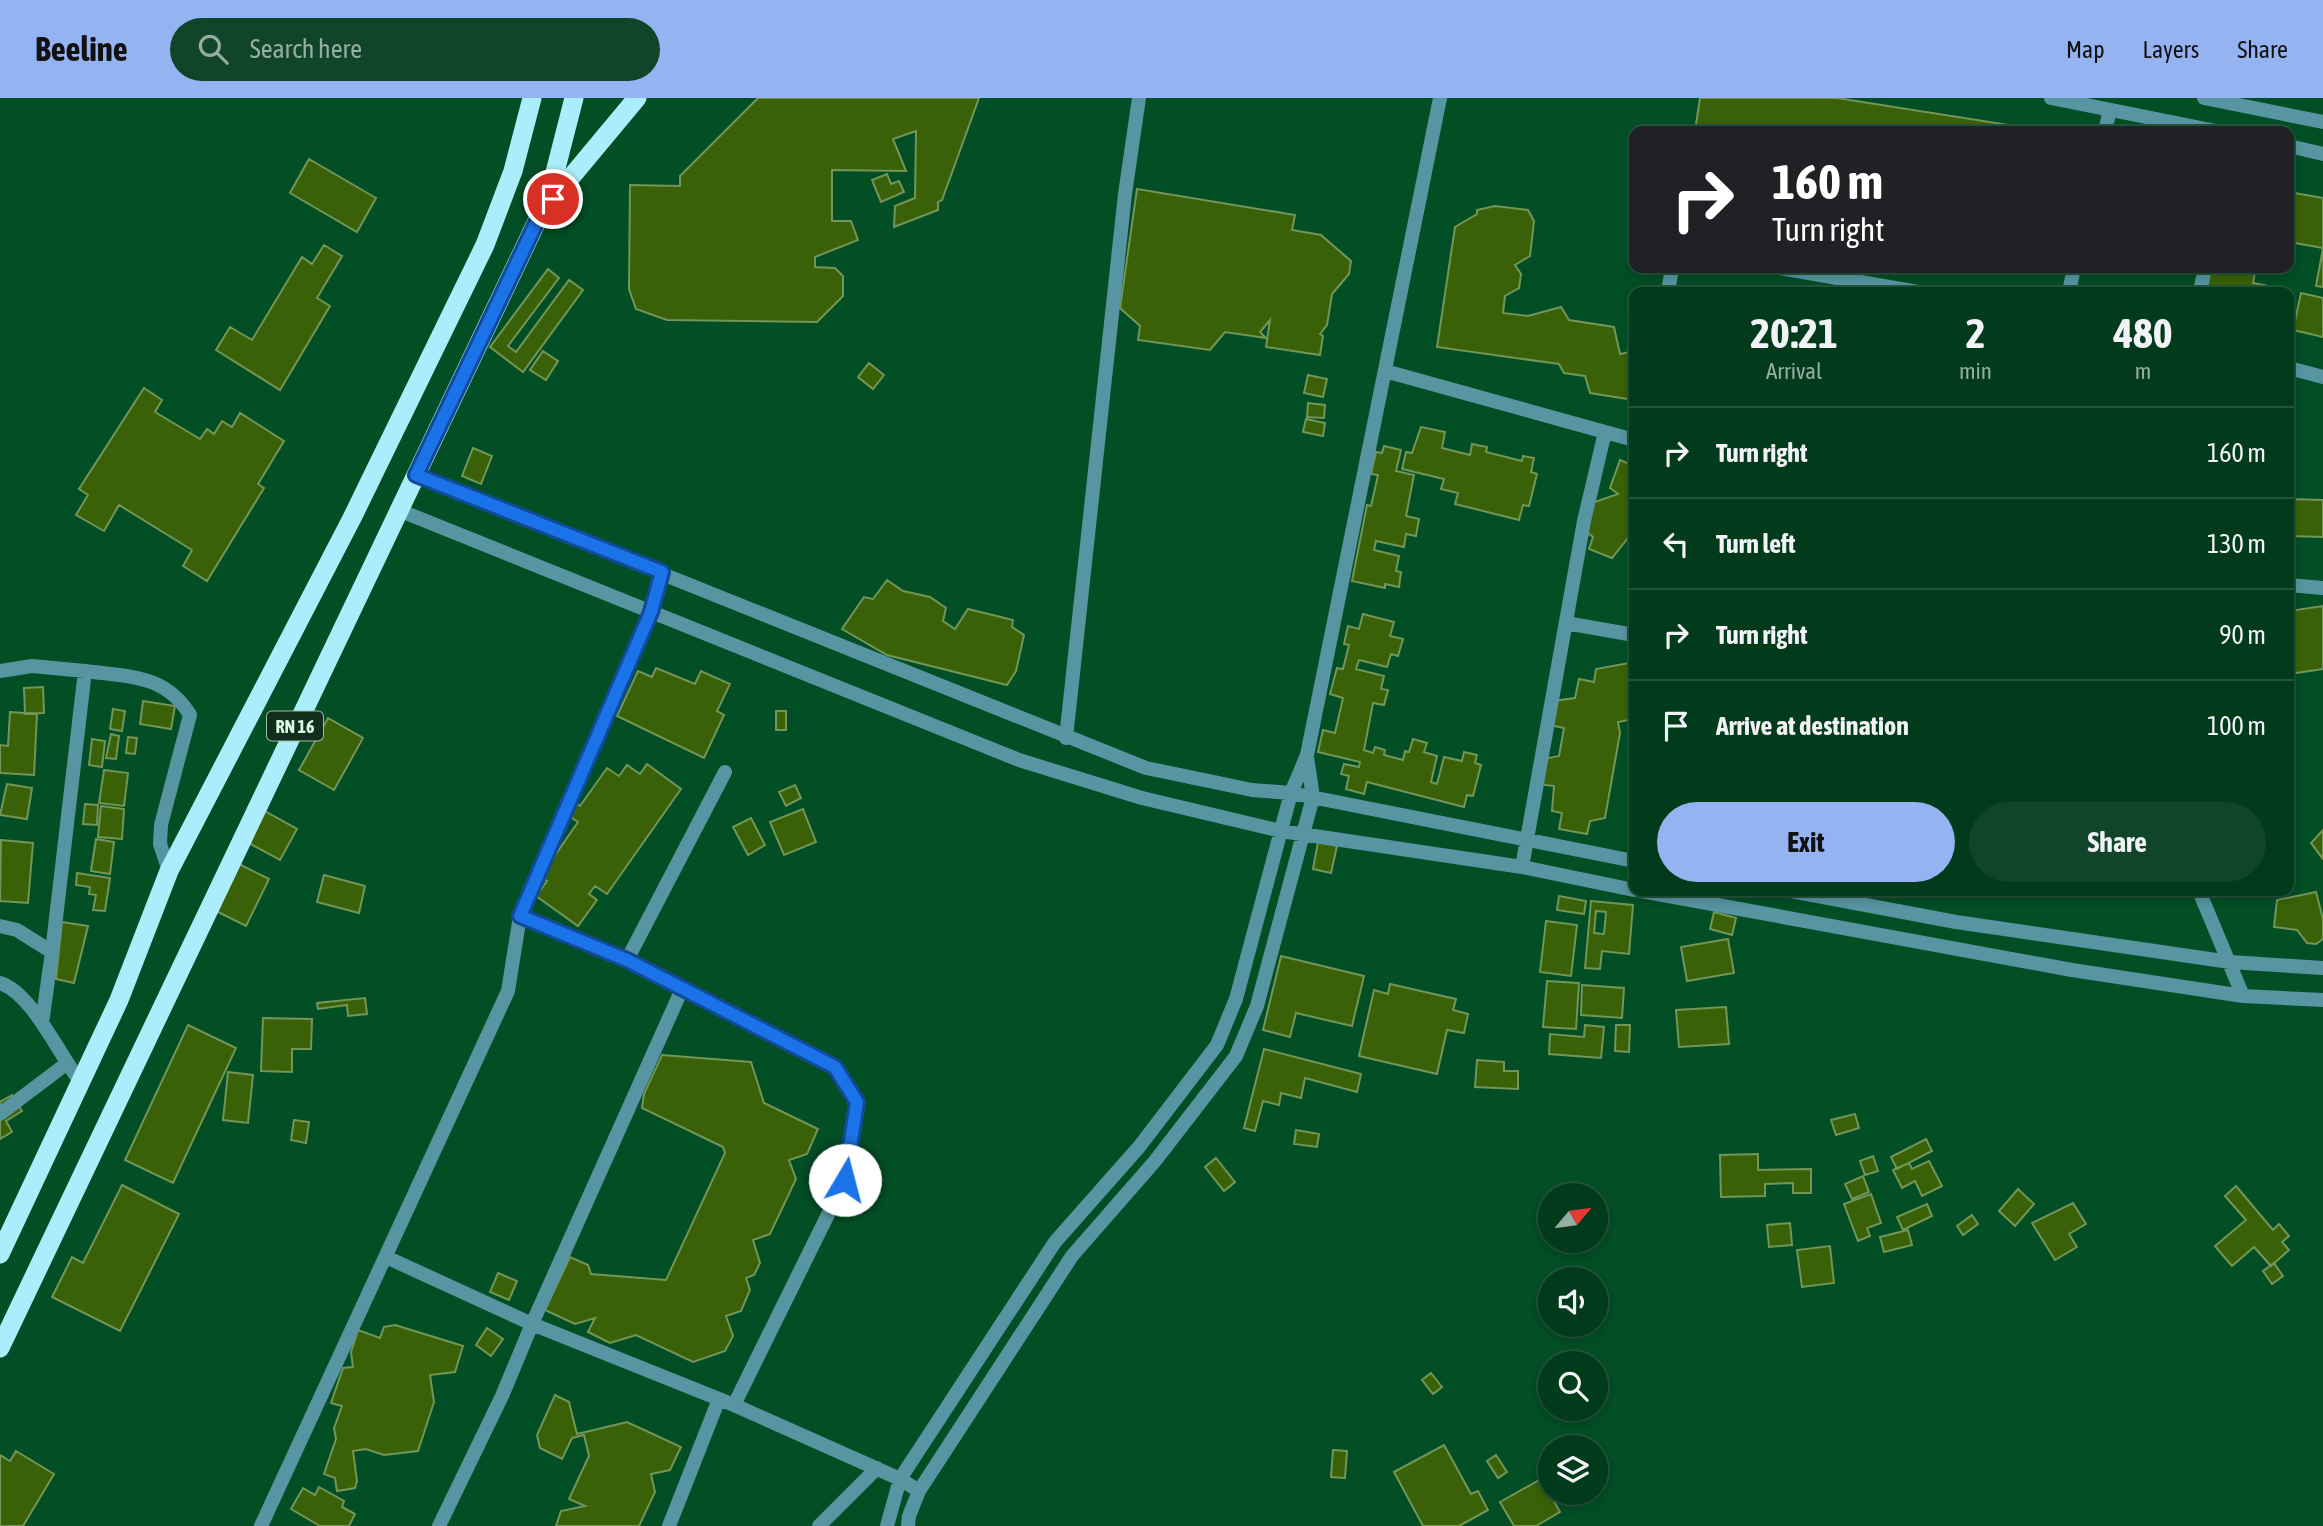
<!DOCTYPE html>
<html lang="en">
<head>
<meta charset="utf-8">
<style>
  body { margin:0; font-family:"Asap Condensed",sans-serif; background:#104529; color:#f1f3f6; height:100vh; display:flex; flex-direction:column; font-size:26px; white-space:nowrap }
  * { box-sizing:border-box; margin:0 }
  p { font-size:23px; color:#96ada3 }
  .icon { flex:none; width:38px; height:38px; fill:none; stroke:currentColor; stroke-width:2; stroke-linecap:round; stroke-linejoin:round }
  .map { position:relative; flex:1; overflow:hidden }
  .drawer { position:absolute; left:1629px; top:189px; width:665px; height:609px; display:flex; flex-direction:column; background:#023a1c; border-radius:14px; box-shadow:0 4px 10px #0003,0 0 0 2px #23543b }
  .drawer>* { flex:none }
  .top-card { position:absolute; left:1629px; top:28px; width:665px; height:147px; border-radius:14px; box-shadow:0 4px 10px #0003,0 0 0 2px #23543b; background:#202124; color:#fff; overflow:hidden }
  .needle { width:46px; rotate:61deg }
  .fabs { position:absolute; left:1538px; top:1085px; display:grid; gap:14px }
  .fabs a { display:grid; place-items:center; width:70px; height:70px; border-radius:50%; background:#023a1c; box-shadow:0 4px 10px #0003,0 0 0 2px #23543b; font-size:35px }
  .pin { position:absolute; display:grid; place-items:center; width:60px; height:60px; color:#fff; margin:-30px; border:4px solid #fff; border-radius:50%; box-shadow:0 2px 7px #0007 }
  .me { position:absolute; width:77px; margin:-38px; rotate:8deg; stroke-linejoin:round; filter:drop-shadow(0 0 5px #0008) }
  .turn { display:flex; align-items:center; gap:24px; height:147px; padding:0 28px; font-size:32px }
  .turn .icon { width:91px; height:91px; stroke-width:2.5 }
  .turn b { display:block; font-size:49px; line-height:60px }
  .eta { display:flex; justify-content:space-evenly; align-items:center; height:119px; text-align:center }
  .eta b { font-size:42px; font-weight:700; line-height:49px }
  .primary-button { display:flex; gap:14px; margin-top:auto; padding:14px 28px }
  .primary-button a { flex:1; height:80px; border-radius:42px; background:#95b2f1; color:#111; font-size:28px; font-weight:700; line-height:80px; text-align:center }
  .primary-button a+a { background:#104529; color:#f1f3f6 }
  ul { padding:0; list-style:none }
  li { display:flex; align-items:center; gap:21px; height:91px; padding:0 28px; border-top:2px solid #23543b }
  li div { flex:1 }
  li b { display:block; font-size:26px }
  li em { font-style:normal }
  header { display:flex; align-items:center; gap:42px; box-sizing:border-box; height:98px; padding:0 35px; background:#95b2f1; color:#111 }
  header strong { font-size:33px }
  nav { display:flex; gap:38px; margin-inline-start:auto; font-size:24px }
  .search { width:490px; height:63px; background:#104529; display:flex; align-items:center; gap:18px; box-sizing:border-box; padding:0 24px; border-radius:38px; color:#96ada3; font-size:26px }
  .map>svg:first-child { display:block }
  .building { fill:#3a6108; stroke:#739557; stroke-width:2; fill-rule:evenodd }
  .lines { fill:none; stroke-linecap:round; stroke-linejoin:round }
  .minor { stroke:#5795a2; stroke-width:14 }
  .trunk { stroke:#abedfa; stroke-width:19 }
  .route-casing { stroke:#114b97; stroke-width:18 }
  .route { stroke:#1a73e8; stroke-width:12 }
  .labels { text-anchor:middle; dominant-baseline:central; stroke-width:7; stroke-linejoin:round; paint-order:stroke }
  .shield { fill:#122d1b; stroke:#9ebda6; stroke-width:2 }
  .shield-label { font-size:18px; font-weight:bold; fill:#dafbe2 }
</style>
</head>
<body>
<header>
<strong>Beeline</strong>
<div class="search"><svg class="icon" aria-label="search" viewBox="0 0 24 24"><circle cx="10" cy="10" r="6"/><path d="M15 15l6 6"/></svg>Search here</div>
<nav><a>Map</a><a>Layers</a><a>Share</a></nav>
</header>
<div class="map">
<svg width="2323" height="1428" viewBox="0 0 2323 1428">
  <rect width="100%" height="100%" fill="#024e25"/>
  <path class="building" d="M758,0H979L942,102L938,104V112L894,129L895,108L915,100L916,33L893,41L906,73L832,72V123H851L858,142L815,159V169L835,170L843,178V198L817,224L667,222L636,211L629,191L630,87L680,88V78Z
    M1700,0H1837L2047,33H1775L1751,29L1750,33H1695Z
    M309,61L376,100L357,134L290,95Z
    M887,76L891,86L899,83L904,94L881,104L872,82Z
    M1137,91L1295,117L1292,132L1321,137L1351,163L1349,176L1332,196L1327,227L1320,236L1323,238L1320,257L1266,249L1270,222L1260,234L1266,240L1225,234L1210,252L1138,242L1140,228L1120,210Z
    M2289,94L2323,100V189L2316,188L2323,150L2289,144Z
    M1495,108L1528,112L1534,123L1530,158L1515,167L1521,176L1519,190L1505,198L1503,215L1528,218L1561,209L1569,222L1614,229L1620,256L1634,253V302L1590,295L1585,278L1564,275L1559,266L1437,249L1455,129L1477,116V112Z
    M324,147L342,158L317,200L330,208L280,292L216,252L230,229L252,242L302,159L312,166Z
    M2199,170H2256L2253,185L2269,188L2268,194H2194Z
    M548,171L559,180L508,248L516,254L569,182L583,192L523,274L490,249Z
    M2301,195L2323,200V239L2293,232Z
    M543,253L558,263L546,282L530,272Z
    M869,265L884,277L873,291L858,279Z
    M1308,277L1327,281L1323,299L1304,295Z
    M144,290L162,302L155,314L200,341L207,331L214,336L222,323L232,329L240,315L284,343L258,386L264,390L207,483L183,468L192,452L119,407L104,433L76,417L88,397L79,391Z
    M1308,305L1325,307L1324,320L1307,319Z
    M1306,321L1325,325L1323,338L1303,334Z
    M1421,329L1445,334L1442,350L1470,357L1472,346L1487,349L1486,354L1522,363L1523,358L1534,360L1531,374L1537,376L1529,408L1523,407L1519,422L1455,406L1458,395L1441,391L1444,381L1402,371L1406,354L1412,355Z
    M1384,348L1401,352L1396,373L1414,377L1406,418L1419,421L1416,438L1406,436L1404,449L1376,443L1374,452L1399,458L1396,473L1401,474L1399,489L1385,486V490L1352,483L1367,407L1371,408L1378,377L1371,376L1376,354L1382,355Z
    M473,350L492,358L481,386L462,378Z
    M1620,362L1634,368V436L1632,435L1612,460L1589,451L1593,439L1578,428L1586,407L1618,396L1610,390Z
    M2289,401L2323,402V439L2289,438Z
    M887,482L903,493L930,499L946,510L943,523L955,531L968,511L1013,522L1012,529L1024,537L1016,573L1007,587L887,557L842,531L864,499L873,501Z
    M2323,508V571L2289,576V513Z
    M1363,516L1394,524L1390,538L1403,541L1398,558L1391,556L1387,569L1359,562L1356,571L1384,578L1381,591L1388,592L1384,607L1373,605L1364,652L1373,655L1375,649L1385,652L1384,657L1403,662L1405,653L1409,654L1413,641L1427,645L1424,654L1437,658L1431,684L1437,686L1444,659L1462,663L1464,654L1477,657L1475,665L1481,667L1473,698L1467,697L1464,709L1367,684L1364,696L1346,691L1349,678L1341,676L1344,666L1359,669L1360,664L1318,654L1323,632L1335,635L1343,600L1330,596L1337,570L1343,571L1349,547L1344,546L1348,528L1359,531Z
    M1629,565L1634,566V621L1618,624L1620,635L1605,720L1590,723L1587,736L1559,731L1562,715L1552,713L1554,688L1538,686L1543,661L1559,658L1564,630L1549,627L1553,603L1575,600L1579,581L1594,584L1596,571Z
    M656,570L695,586L701,573L730,586L717,613L724,617L704,660L617,618L638,573L652,579Z
    M43,589L44,615L25,616L24,590Z
    M143,603L175,608L171,631L140,626Z
    M113,611L125,613L122,633L110,631Z
    M776,613H786V632H776Z
    M10,614L37,616L34,677L0,675V647L8,648Z
    M328,620L363,640L334,692L299,672Z
    M111,636L119,638L116,661L106,660Z
    M128,639L137,640L135,656L126,655Z
    M92,641L105,643L102,669L89,667Z
    M647,666L681,691L607,796L595,788L589,796L597,802L578,828L536,798L547,783L540,779L578,724L566,716L574,704L580,708L607,670L619,678L627,667L640,676Z
    M104,672L128,675L124,708L99,705Z
    M7,686L32,690L27,721L0,717Z
    M795,687L801,700L786,708L779,694Z
    M85,706L98,707L97,727L83,726Z
    M101,708L124,711L122,741L98,739Z
    M803,711L816,744L784,757L770,724Z
    M263,712L297,731L280,762L245,743Z
    M751,720L765,747L748,757L733,729Z
    M2323,732V761L2311,745Z
    M96,741L114,744L110,776L91,773Z
    M1,742L33,745L28,805L0,803Z
    M1318,744L1337,748L1331,775L1313,771Z
    M233,763L269,781L246,828L210,810Z
    M77,775L110,780L105,813L93,812L96,797L89,796L90,789L76,787Z
    M324,777L365,788L359,815L317,804Z
    M2316,794L2323,821V841L2316,846L2307,845L2297,832L2274,829L2277,802Z
    M1559,798L1586,803L1584,816L1557,812Z
    M1591,803L1633,807L1629,856L1602,853L1600,871L1585,870ZM1596,813L1606,814L1604,836L1594,835Z
    M1714,814L1736,820L1732,837L1710,831Z
    M1546,823L1577,827L1571,878L1540,874Z
    M62,824L88,828L74,885L56,881Z
    M1728,841L1734,875L1687,883L1681,849Z
    M1281,858L1364,878L1352,928L1296,915L1290,939L1263,932Z
    M1547,883L1579,885L1576,931L1543,929Z
    M1390,886L1456,901L1453,912L1468,916L1464,935L1447,932L1437,976L1359,958L1374,892L1388,896Z
    M1582,887L1624,890L1622,920L1581,917Z
    M365,900L367,916L348,918L347,907L318,911L317,905Z
    M1726,909L1729,946L1679,949L1676,912Z
    M263,920L312,921L311,951H292V974L261,973Z
    M188,927L236,950L173,1085L125,1062Z
    M1585,927L1604,929L1601,960L1549,956L1550,936L1584,939Z
    M1616,927H1630L1629,954L1615,953Z
    M1264,951L1361,976L1357,994L1305,980L1301,1000L1281,995L1279,1007L1263,1003L1255,1033L1244,1030Z
    M662,957L751,964L764,1005L818,1031L807,1056L789,1062L796,1081L770,1136L753,1142L760,1165L754,1177L746,1180L750,1192L741,1213L726,1218L733,1238L725,1253L693,1264L636,1237L610,1245L588,1234L595,1220L575,1226L545,1212L570,1159L588,1167L591,1176L666,1182L725,1055L723,1049L642,1010L644,996Z
    M1477,962L1504,964V973H1518V991L1475,989Z
    M228,974L253,977L248,1025L223,1022Z
    M12,997L22,1013L6,1023L12,1034L0,1041V1004Z
    M1855,1016L1859,1030L1836,1037L1831,1022Z
    M294,1022L309,1024L306,1045L291,1042Z
    M1296,1032L1319,1036L1317,1049L1294,1046Z
    M1926,1041L1932,1053L1897,1071L1891,1059Z
    M1758,1056V1072L1811,1071V1095H1793V1085L1765,1086V1098L1721,1099L1720,1057Z
    M1873,1058L1878,1073L1865,1077L1860,1063Z
    M1216,1060L1235,1084L1224,1093L1205,1069Z
    M1929,1063L1942,1088L1922,1098L1915,1083L1902,1090L1893,1072L1909,1065L1912,1071Z
    M1863,1078L1869,1094L1852,1101L1845,1086Z
    M122,1087L179,1116L120,1233L52,1199L72,1159L83,1165Z
    M2236,1088L2273,1132L2279,1126L2289,1138L2282,1144L2289,1152L2271,1168L2254,1149L2232,1168L2215,1148L2246,1122L2225,1098Z
    M2018,1091L2034,1106L2015,1128L1999,1113Z
    M1871,1096L1881,1125L1867,1130L1870,1138L1858,1143L1844,1106Z
    M2073,1105L2086,1126L2069,1136L2077,1149L2055,1162L2032,1125Z
    M1927,1106L1932,1118L1903,1132L1897,1119Z
    M1972,1117L1978,1126L1963,1137L1957,1128Z
    M1790,1125L1792,1147L1769,1149L1767,1127Z
    M1908,1132L1912,1147L1884,1154L1880,1139Z
    M1830,1148L1834,1185L1802,1189L1797,1152Z
    M2274,1165L2283,1178L2272,1186L2263,1173Z
    M498,1175L517,1183L509,1202L490,1194Z
    M395,1227L463,1248L455,1274L430,1277L434,1304L418,1353L384,1357L366,1351L353,1353L357,1383L355,1390L337,1393L335,1380L324,1376L336,1341L334,1330L342,1308L331,1305L343,1270L353,1269L351,1254L358,1232L380,1240L384,1229Z
    M487,1230L503,1241L491,1258L476,1247Z
    M1431,1275L1442,1289L1433,1296L1422,1282Z
    M555,1297L569,1304L577,1336L627,1324L681,1349L670,1372L651,1376L655,1394L639,1428H556L561,1413L585,1408L569,1401L589,1358L584,1337L572,1340L562,1361L540,1350L537,1337Z
    M1444,1347L1471,1396L1478,1393L1488,1412L1459,1428H1423L1394,1374Z
    M1333,1352L1347,1353L1345,1380L1331,1379Z
    M16,1353L54,1376L23,1428H0V1357L10,1363Z
    M1496,1357L1507,1374L1498,1380L1487,1363Z
    M1541,1381L1560,1414L1536,1428H1514L1500,1404Z
    M319,1389L344,1403L342,1409L355,1416L349,1428H320L291,1411L303,1390L315,1397Z"/>
  <g class="lines">
    <path class="minor" d="M2051,0L2216,33
      M2204,0L2323,24
      M2105,33L2110,12
      M2289,48L2323,56
      M1780,170L1918,194
      M1668,194L1672,170
      M2069,194L2074,170
      M2200,194L2205,170
      M2289,270L2323,279
      M1385,273L1634,342
      M416,377L1146,670L1252,692L1291,695L1634,763
      M401,413L1019,662L1142,700L1281,733L1522,769L1634,792
      M2289,487L2323,490
      M1566,525L1634,537
      M0,573L32,568L85,573L52,854
      M85,573C129,579 165,576 190,617L161,727L160,746L169,773
      M1066,640L1125,96L1139,0
      M1522,769L1584,423L1605,334
      M1641,793L2072,872L2243,898L2323,902
      M1791,793L1956,824L2230,864L2323,870
      M2199,793L2243,898
      M520,818L627,862L835,969L857,1005L845,1082L734,1307
      M0,828L17,832L52,854L42,925
      M627,862L725,674
      M0,885C32,895 59,957 80,983
      M0,1016L66,966
      M386,1159L532,1226L682,891
      M261,1428L508,893L520,818L651,514L662,474
      M439,1428L502,1298L532,1226L734,1307L900,1381L919,1393
      M669,1428L719,1301
      M819,1428L877,1370
      M887,1428L900,1381L1055,1144L1139,1049L1217,947L1236,901L1291,695L1307,657L1440,0
      M908,1428L909,1418L919,1393L1072,1158L1155,1063L1236,958L1257,908L1313,699L1307,659"/>
    <path class="trunk" d="M552,102L637,0
      M0,1156L119,902L169,773L352,420L485,147L513,73L532,0
      M0,1250L539,119L553,82L574,0"/>
  </g>
  <g class="lines">
    <defs>
      <path id="route" d="M553,101L539,119L416,377L662,474L651,514L520,818L627,862L835,969L857,1004L845,1082"/>
    </defs>
    <use href="#route" class="route-casing"/>
    <use href="#route" class="route"/>
  </g>
  <g class="labels">
    <rect class="shield" x="267" y="613.5" width="56" height="29" rx="5"/>
    <g class="shield-label">
      <text x="295" y="628">RN 16</text>
    </g>
  </g>
</svg>
<div class="fabs">
<a><svg class="needle" viewBox="-14 -14 28 28"><path d="M0-13l5 13h-10z" fill="#e53935"/><path d="M0 13l5-13h-10z" fill="#96ada3"/></svg></a>
<a><svg class="icon" aria-label="sound" viewBox="0 0 24 24"><path d="M4 9h4l5-4v14l-5-4H4zM17 9q2 3 0 6"/></svg></a>
<a><svg class="icon" aria-label="search" viewBox="0 0 24 24"><circle cx="10" cy="10" r="6"/><path d="M15 15l6 6"/></svg></a>
<a><svg class="icon" aria-label="layers" viewBox="0 0 24 24"><path d="M12 4l9 5-9 5-9-5zM3 14l9 5 9-5"/></svg></a>
</div>
<div class="pin" style="left:553px;top:101px;background:#d93025"><svg class="icon" aria-label="arrive" viewBox="0 0 24 24"><path d="M6 21V4h12l-3 4 3 4H6"/></svg></div>
<svg class="me" style="left:845px;top:1082px" viewBox="-20 -20 40 40"><circle r="19" fill="#fff"/><path d="M0-13L10 11 0 6-10 11z" fill="#1a73e8"/></svg>
<div class="top-card">
<div class="turn"><svg class="icon" aria-label="right" viewBox="0 0 24 24"><path d="M7 20v-9h11M14 6l5 5-5 5"/></svg><div><b>160 m</b>Turn right</div></div>
</div>
<section class="drawer">
<div class="eta">
<div><b>20:21</b><p>Arrival</p></div>
<div><b>2</b><p>min</p></div>
<div><b>480</b><p>m</p></div>
</div>
<ul>
<li><svg class="icon" aria-label="right" viewBox="0 0 24 24"><path d="M7 20v-9h11M14 6l5 5-5 5"/></svg><div><b>Turn right</b></div><em>160 m</em></li>
<li><svg class="icon" aria-label="left" viewBox="0 0 24 24"><path d="M17 20v-9H6M10 6l-5 5 5 5"/></svg><div><b>Turn left</b></div><em>130 m</em></li>
<li><svg class="icon" aria-label="right" viewBox="0 0 24 24"><path d="M7 20v-9h11M14 6l5 5-5 5"/></svg><div><b>Turn right</b></div><em>90 m</em></li>
<li><svg class="icon" aria-label="arrive" viewBox="0 0 24 24"><path d="M6 21V4h12l-3 4 3 4H6"/></svg><div><b>Arrive at destination</b></div><em>100 m</em></li>
</ul>
<div class="primary-button"><a>Exit</a><a>Share</a></div>
</section>
</div>
</body>
</html>
